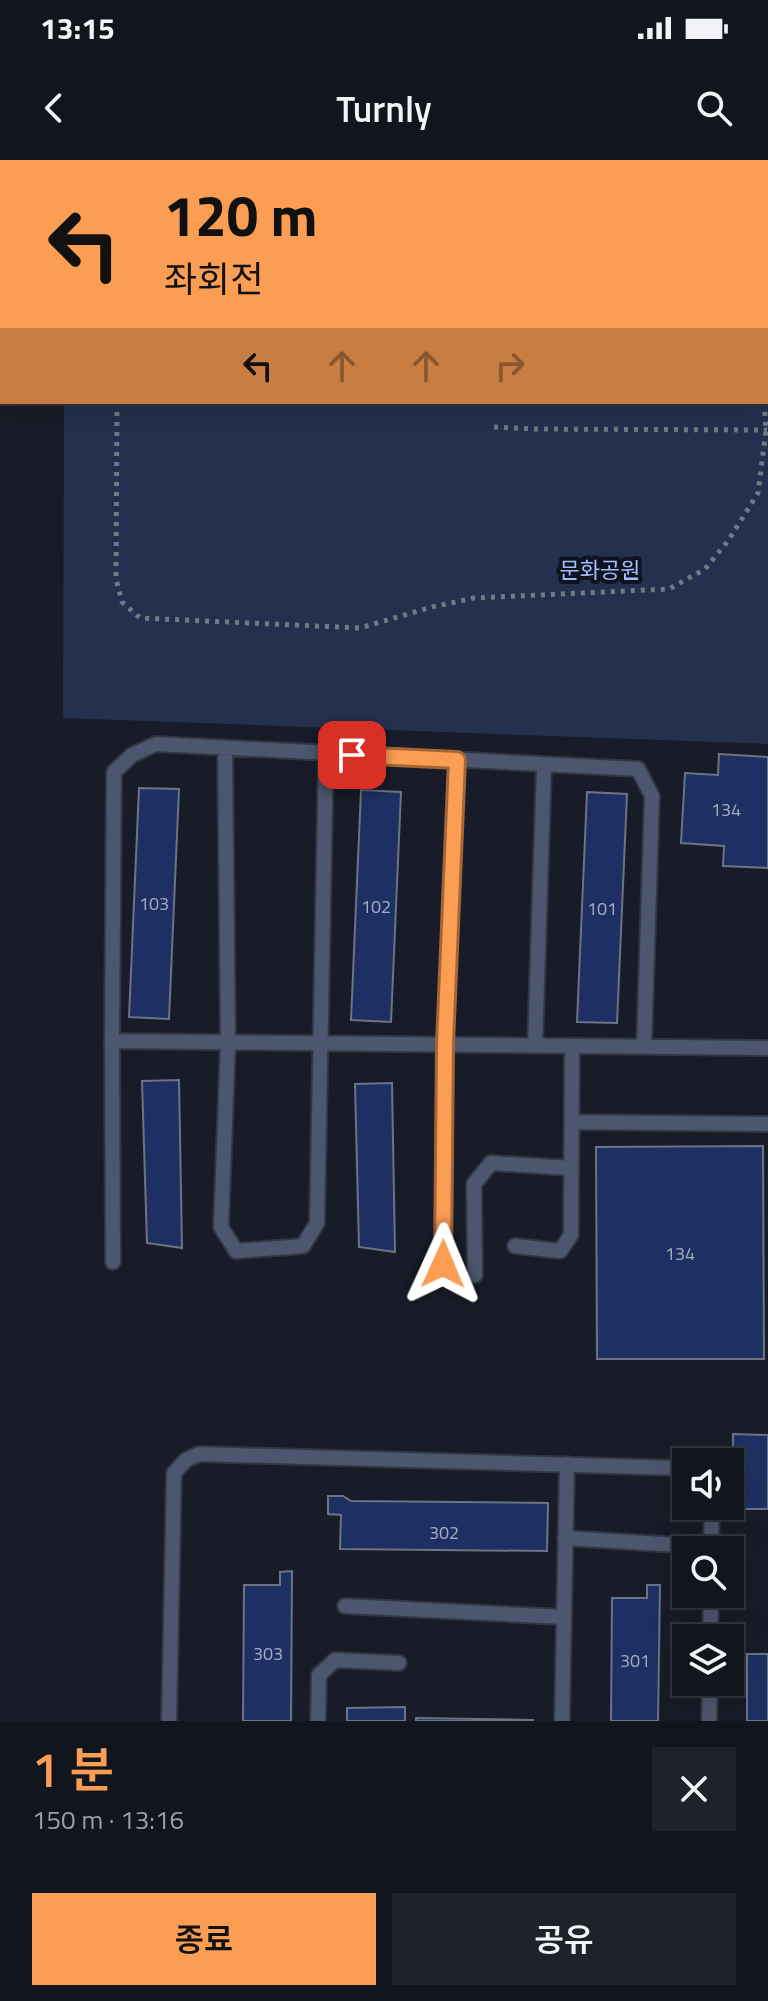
<!DOCTYPE html>
<html lang="ko">
<head>
<meta charset="utf-8">
<style>
  body { margin:0; font-family:"Titillium Web","Noto Sans KR",sans-serif; background:#1e222b; color:#f1f3f6; height:100vh; display:flex; flex-direction:column; font-size:30px; white-space:nowrap }
  * { box-sizing:border-box; margin:0 }
  p { font-size:26px; color:#9c9fa4 }
  .icon { flex:none; width:44px; height:44px; fill:none; stroke:currentColor; stroke-width:2; stroke-linecap:round; stroke-linejoin:round }
  .map { position:relative; height:1561px; overflow:hidden }
  .panel { display:flex; flex-direction:column; background:#11151e; flex:1 }
  .panel>* { flex:none }
  .top-card { position:absolute; left:0px; top:0px; width:768px; height:244px; box-shadow:0 8px 32px #0002,0 0 0 2px #30343c; background:#fc9d54; color:#111; overflow:hidden }
  .fabs { position:absolute; left:672px; top:1288px; display:grid; gap:16px }
  .fabs a { display:grid; place-items:center; width:72px; height:72px; border-radius:0px; background:#11151e; box-shadow:0 8px 32px #0002,0 0 0 2px #30343c; font-size:40px }
  .pin { position:absolute; display:grid; place-items:center; width:68px; height:68px; color:#fff; margin:-34px; border-radius:16px; box-shadow:0 4px 12px #0006 }
  .me { position:absolute; width:88px; margin:-44px; rotate:1deg; stroke-linejoin:round; filter:drop-shadow(0 0 6px #0008) }
  .turn { display:flex; align-items:center; gap:28px; height:168px; padding:0 32px; font-size:36px }
  .turn .icon { width:104px; height:104px; stroke-width:2.5 }
  .turn b { display:block; font-size:56px; line-height:68px }
  .lanes { display:flex; align-items:center; height:76px; padding:0 32px; background:#0003; justify-content:center; gap:40px; direction:ltr }
  .lanes .off { opacity:.35 }
  .round { display:grid; place-items:center; flex:none; width:84px; height:84px; border-radius:0px; background:#1e222b }
  .headline { display:flex; align-items:center; justify-content:space-between; height:136px; padding:0 32px }
  h1 { font-size:48px; font-weight:600; line-height:60px; color:#fc9d54 }
  .button { display:flex; gap:16px; margin-top:auto; padding:16px 32px }
  .button a { flex:1; height:92px; border-radius:0px; background:#fc9d54; color:#111; font-size:32px; font-weight:600; line-height:92px; text-align:center }
  .button a+a { background:#1e222b; color:#f1f3f6 }
  .status { display:flex; justify-content:space-between; align-items:center; height:56px; padding:0 40px; background:#11151e; direction:ltr }
  .status svg { height:22px; fill:currentColor }
  header { display:flex; justify-content:space-between; align-items:center; height:104px; padding:0 32px; background:#11151e; font-size:36px; font-weight:600 }
  .map>svg:first-child { display:block }
  .green { fill:#23304e }
  .building { fill:#1e3063; stroke:#6c7382; stroke-width:2 }
  .lines { fill:none; stroke-linecap:round; stroke-linejoin:round }
  .service-casing { stroke:#313641; stroke-width:18 }
  .path { stroke:#747882; stroke-width:5; stroke-dasharray:4 6; stroke-linecap:butt }
  .service { stroke:#4c576f; stroke-width:14 }
  .route-casing { stroke:#a46637; stroke-width:20 }
  .route { stroke:#fc9d54; stroke-width:14 }
  .labels { text-anchor:middle; dominant-baseline:central; stroke-width:8; stroke-linejoin:round; paint-order:stroke }
  .number-label { font-size:18px; fill:#a5acbf }
  .park-label { font-size:22px; fill:#a1bdfe; stroke:#0e131e }
</style>
</head>
<body>
<div class="status"><b>13:15</b><svg viewBox="0 0 49 12"><path d="M0 12V9h3v3zM5 12V6h3v6zM10 12V3h3v9zM15 12V0h3v12zM26 1h20v11H26zM47 4h2v5h-2z"/></svg></div>
<header><svg class="icon" aria-label="back" viewBox="0 0 24 24"><path d="M15 5l-7 7 7 7"/></svg>Turnly<svg class="icon" aria-label="search" viewBox="0 0 24 24"><circle cx="10" cy="10" r="6"/><path d="M15 15l6 6"/></svg></header>
<div class="map">
<svg width="768" height="1561" viewBox="0 0 768 1561">
  <rect width="100%" height="100%" fill="#171c28"/>
  <path class="green" d="M65,0H768V584L63,558L64,242H766V2H65Z"/>
  <path class="building" d="M172,0H235L237,2H175Z
    M719,594L768,597V708L723,706L724,686L681,683L685,613L718,615Z
    M139,628L179,629L169,859L129,857Z
    M361,630L401,632L391,862L351,860Z
    M587,632L627,634L617,863L577,862Z
    M179,920L182,1088L147,1083L142,921Z
    M392,923L395,1092L359,1087L355,924Z
    M763,986L764,1199H597L596,987Z
    M733,1274L768,1275V1349H732Z
    M328,1336H343L351,1341L548,1343L547,1391L340,1389L341,1355L328,1354Z
    M292,1411L291,1561H243L244,1425H280V1412Z
    M647,1425H660L658,1561H611L612,1438H647Z
    M747,1494H768V1561H747Z
    M405,1547V1561H347V1548Z
    M416,1558L533,1560V1561H416Z"/>
  <g class="lines">
    <defs>
      <path id="service" d="M225,588L228,882L221,1067L236,1091L303,1086L317,1063L326,593
        M112,881L768,888
        M535,886L544,605
        M572,962L768,964
        M515,1086L560,1091L571,1075L572,886
        M113,1102L112,881L114,612L132,595L156,584L638,609L652,636L644,887
        M443,1104L445,884L457,600
        M475,1115L474,1024L491,1003L571,1008
        M565,1378L711,1387
        M711,1390L712,1346
        M345,1446L564,1457
        M710,1478L711,1434
        M169,1561L174,1313L186,1300L199,1294L679,1308L686,1311
        M318,1561L319,1515L335,1500L399,1503
        M562,1561L567,1304
        M709,1561L710,1522"/>
    </defs>
    <use href="#service" class="service-casing"/>
    <path class="path" d="M721,0L722,2
      M118,2V0
      M369,2L370,0
      M117,242L116,419L122,442L140,458L360,468L432,447L474,438L669,429L705,409L728,381L758,333L766,270L764,242
      M494,267L533,269L767,270"/>
    <use href="#service" class="service"/>
  </g>
  <g class="lines">
    <defs>
      <path id="route" d="M352,595L457,600L445,884L443,1104"/>
    </defs>
    <use href="#route" class="route-casing"/>
    <use href="#route" class="route"/>
  </g>
  <g class="labels">
    <g class="number-label">
      <text x="726" y="649">134</text>
      <text x="154" y="743">103</text>
      <text x="376" y="746">102</text>
      <text x="602" y="748">101</text>
      <text x="680" y="1093">134</text>
      <text x="444" y="1372">302</text>
      <text x="268" y="1493">303</text>
      <text x="635" y="1500">301</text>
    </g>
    <g class="park-label">
      <text x="600" y="410">문화공원</text>
    </g>
  </g>
</svg>
<div class="fabs">
<a><svg class="icon" aria-label="sound" viewBox="0 0 24 24"><path d="M4 9h4l5-4v14l-5-4H4zM17 9q2 3 0 6"/></svg></a>
<a><svg class="icon" aria-label="search" viewBox="0 0 24 24"><circle cx="10" cy="10" r="6"/><path d="M15 15l6 6"/></svg></a>
<a><svg class="icon" aria-label="layers" viewBox="0 0 24 24"><path d="M12 4l9 5-9 5-9-5zM3 14l9 5 9-5"/></svg></a>
</div>
<div class="pin" style="left:352px;top:595px;background:#d93025"><svg class="icon" aria-label="arrive" viewBox="0 0 24 24"><path d="M6 21V4h12l-3 4 3 4H6"/></svg></div>
<svg class="me" style="left:443px;top:1104px" viewBox="-20 -20 40 40"><path d="M0-17L14 15 0 8-14 15z" fill="#fc9d54" stroke="#fff" stroke-width="4"/></svg>
<div class="top-card">
<div class="turn"><svg class="icon" aria-label="left" viewBox="0 0 24 24"><path d="M17 20v-9H6M10 6l-5 5 5 5"/></svg><div><b>120 m</b>좌회전</div></div>
<div class="lanes"><svg class="icon" aria-label="left" viewBox="0 0 24 24"><path d="M17 20v-9H6M10 6l-5 5 5 5"/></svg><svg class="icon off" aria-label="ahead" viewBox="0 0 24 24"><path d="M12 20V5M6 11l6-6 6 6"/></svg><svg class="icon off" aria-label="ahead" viewBox="0 0 24 24"><path d="M12 20V5M6 11l6-6 6 6"/></svg><svg class="icon off" aria-label="right" viewBox="0 0 24 24"><path d="M7 20v-9h11M14 6l5 5-5 5"/></svg></div>
</div>
</div>
<section class="panel">
<div class="headline"><div><h1>1 분</h1><p>150 m · 13:16</p></div><a class="round"><svg class="icon" aria-label="close" viewBox="0 0 24 24"><path d="M6 6l12 12M18 6L6 18"/></svg></a></div>
<div class="button"><a>종료</a><a>공유</a></div>
</section>
</body>
</html>
